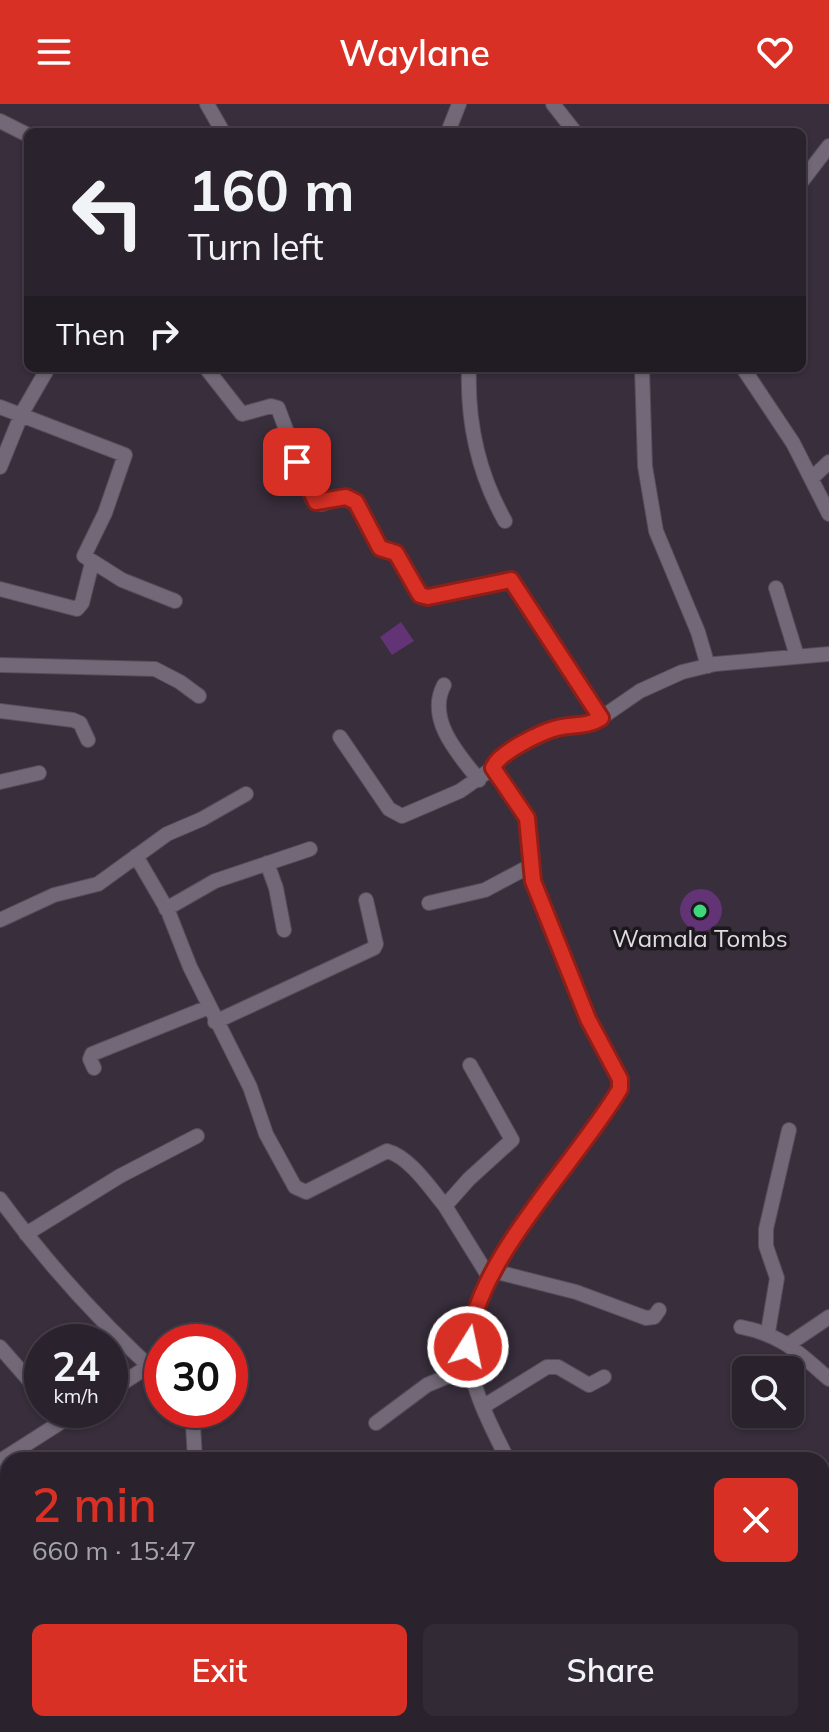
<!DOCTYPE html>
<html lang="en">
<head>
<meta charset="utf-8">
<style>
  body { margin:0; font-family:Mulish,sans-serif; background:#322a35; color:#f1f3f6; height:100vh; display:flex; flex-direction:column; font-size:30px; white-space:nowrap }
  * { box-sizing:border-box; margin:0 }
  p { font-size:26px; color:#a5a4aa }
  .icon { flex:none; width:44px; height:44px; fill:none; stroke:currentColor; stroke-width:2; stroke-linecap:round; stroke-linejoin:round }
  .map { position:relative; flex:1; overflow:hidden }
  .side { position:absolute; left:0px; top:1348px; width:830px; height:280px; display:flex; flex-direction:column; background:#2a222d; border-radius:24px 24px 0 0; box-shadow:0 2px 6px #0004,0 0 0 2px #463f49 }
  .side>* { flex:none }
  .guide { position:absolute; left:24px; top:24px; width:782px; height:244px; border-radius:12px; box-shadow:0 2px 6px #0004,0 0 0 2px #463f49; background:#2a222d; color:#f1f3f6; overflow:hidden }
  .controls { position:absolute; left:732px; top:1252px; display:grid; gap:16px }
  .controls a { display:grid; place-items:center; width:72px; height:72px; border-radius:12px; background:#2a222d; box-shadow:0 2px 6px #0004,0 0 0 2px #463f49; font-size:40px }
  .speed { position:absolute; left:24px; top:1220px; display:flex; gap:16px; font-size:40px; font-weight:700; text-align:center }
  .speed>* { display:grid; place-content:center; width:104px; height:104px; border-radius:50%; background:#2a222d; box-shadow:0 2px 6px #0004,0 0 0 2px #463f49; line-height:1 }
  .speed small { font-size:20px; font-weight:400 }
  .speed .limit { border:12px solid #d22; background:#fff; color:#111 }
  .pin { position:absolute; display:grid; place-items:center; width:68px; height:68px; color:#fff; margin:-34px; border-radius:16px; box-shadow:0 4px 12px #0006 }
  .me { position:absolute; width:88px; margin:-44px; rotate:10deg; stroke-linejoin:round; filter:drop-shadow(0 0 6px #0008) }
  .turn { display:flex; align-items:center; gap:28px; height:168px; padding:0 32px; font-size:36px }
  .turn .icon { width:104px; height:104px; stroke-width:2.5 }
  .turn b { display:block; font-size:56px; line-height:68px }
  .then { display:flex; align-items:center; height:76px; padding:0 32px; background:#0003; gap:16px; font-size:30px }
  .round { display:grid; place-items:center; flex:none; width:84px; height:84px; border-radius:12px; background:#322a35 }
  .summary { display:flex; align-items:center; justify-content:space-between; height:136px; padding:0 32px }
  h1 { font-size:48px; font-weight:600; line-height:60px; color:#d93025 }
  .primary-button { display:flex; gap:16px; margin-top:auto; padding:16px 32px }
  .primary-button a { flex:1; height:92px; border-radius:12px; background:#d93025; color:#fff; font-size:32px; font-weight:600; line-height:92px; text-align:center }
  .primary-button a+a { background:#322a35; color:#f1f3f6 }
  header { display:flex; justify-content:space-between; align-items:center; height:104px; padding:0 32px; background:#d93025; color:#fff; font-size:36px; font-weight:600 }
  .map>svg:first-child { display:block }
  .building { fill:#623375 }
  .lines { fill:none; stroke-linecap:round; stroke-linejoin:round }
  .minor-casing { stroke:#554d59; stroke-width:16 }
  .minor { stroke:#726877; stroke-width:14 }
  .route-casing { stroke:#8d1f18; stroke-width:20 }
  .route { stroke:#d93025; stroke-width:14 }
  .poi-dot { fill:#3ed77d; stroke:#1c181e; stroke-width:3 }
  .labels { text-anchor:middle; dominant-baseline:central; stroke-width:7; stroke-linejoin:round; paint-order:stroke }
  .poi-label { font-size:24px; fill:#e0dbe3; stroke:#1c181e }
</style>
</head>
<body>
<header><svg class="icon" aria-label="menu" viewBox="0 0 24 24"><path d="M4 6h16M4 12h16M4 18h16"/></svg>Waylane<svg class="icon" aria-label="heart" viewBox="0 0 24 24"><path d="M12 20l-8-8c-3-5 5-10 8-4 3-6 11-1 8 4z"/></svg></header>
<div class="map">
<svg width="829" height="1628" viewBox="0 0 829 1628">
  <rect width="100%" height="100%" fill="#382e3c"/>
  <path class="building" d="M401,518L414,537L392,551L380,533Z
    M680 806a21 21 0 1 1 42 0a21 21 0 1 1-42 0Z"/>
  <g class="lines">
    <defs>
      <path id="minor" d="M207,0L223,28
        M553,0L575,28
        M0,17L28,31
        M448,28L459,0
        M802,77L829,42
        M206,264L242,310L271,302L278,304L312,395L321,400L346,393L356,398L380,444L396,449L420,491L428,493L511,476L601,614
        M469,264C467,319 478,369 505,417
        M642,264L645,362L656,427L698,528L708,562
        M743,264L793,339L829,410
        M0,303L125,351L105,409L84,452L122,476L175,497
        M0,363L22,309L48,264
        M812,374L829,358
        M776,484L797,552
        M0,485L77,505L82,499L92,459
        M0,561L155,565L180,578L199,592
        M444,581C426,615 458,650 479,676
        M0,607L73,616L80,619L88,636
        M340,633L389,705L402,712L460,687L493,664L500,652L552,626L595,618L640,587L682,568L715,560L829,550
        M493,664L527,714L533,777L588,915L621,979L607,1006C566,1065 470,1171 468,1241C467,1277 492,1325 508,1356
        M0,678L39,669
        M136,752L168,807L190,863L250,983L266,1030L295,1083L306,1088L387,1047C410,1053 430,1084 445,1102
        M267,759L276,784L284,826
        M429,799L485,786L530,762
        M166,805L215,777L310,745
        M0,816L54,791L98,780L167,730L202,715L246,690
        M215,918L374,844L376,840L366,796
        M470,961L512,1036L469,1075L445,1102L489,1173
        M94,964L90,955L92,950L209,903
        M0,1095C48,1161 101,1219 162,1274
        M26,1130L120,1072L197,1032
        M493,1167L576,1188L646,1214L654,1213L659,1206
        M741,1223C782,1231 798,1248 829,1275
        M768,1228L777,1174L766,1142V1125L789,1026
        M789,1240L829,1213
        M0,1243L42,1291
        M110,1287L149,1262
        M484,1302L547,1263H558L589,1281L604,1273
        M187,1306L193,1320L195,1356
        M376,1319L427,1281L470,1263
        M0,1357L80,1306
        M822,1610L829,1614
        M404,1620L411,1628
        M89,1628L100,1620
        M255,1628L261,1620
        M516,1628L534,1620
        M636,1628L646,1620"/>
    </defs>
    <use href="#minor" class="minor-casing"/>
    <use href="#minor" class="minor"/>
  </g>
  <g class="lines">
    <defs>
      <path id="route" d="M297,358L316,398L346,393L356,398L380,444L396,449L420,491L428,493L511,476L601,614C587,623 573,620 557,624C541,628 498,649 493,664L527,714L533,777L588,915L620,975V985C575,1061 475,1156 468,1243"/>
    </defs>
    <use href="#route" class="route-casing"/>
    <use href="#route" class="route"/>
  </g>
  <circle class="poi-dot" cx="700" cy="807" r="8"/>
  <g class="labels">
    <g class="poi-label">
      <text x="700" y="834">Wamala Tombs</text>
    </g>
  </g>
</svg>
<div class="controls">
<a><svg class="icon" aria-label="search" viewBox="0 0 24 24"><circle cx="10" cy="10" r="6"/><path d="M15 15l6 6"/></svg></a>
</div>
<div class="speed"><div>24<small>km/h</small></div><div class="limit">30</div></div>
<div class="pin" style="left:297px;top:358px;background:#d93025"><svg class="icon" aria-label="arrive" viewBox="0 0 24 24"><path d="M6 21V4h12l-3 4 3 4H6"/></svg></div>
<svg class="me" style="left:468px;top:1243px" viewBox="-20 -20 40 40"><circle r="17" fill="#d93025" stroke="#fff" stroke-width="3"/><path d="M0-11L8 9 0 5-8 9z" fill="#fff"/></svg>
<div class="guide">
<div class="turn"><svg class="icon" aria-label="left" viewBox="0 0 24 24"><path d="M17 20v-9H6M10 6l-5 5 5 5"/></svg><div><b>160 m</b>Turn left</div></div>
<div class="then">Then<svg class="icon" aria-label="right" viewBox="0 0 24 24"><path d="M7 20v-9h11M14 6l5 5-5 5"/></svg></div>
</div>
<section class="side">
<div class="summary"><div><h1>2 min</h1><p>660 m · 15:47</p></div><a class="round" style="background:#d93025;color:#fff"><svg class="icon" aria-label="close" viewBox="0 0 24 24"><path d="M6 6l12 12M18 6L6 18"/></svg></a></div>
<div class="primary-button"><a>Exit</a><a>Share</a></div>
</section>
</div>
</body>
</html>
